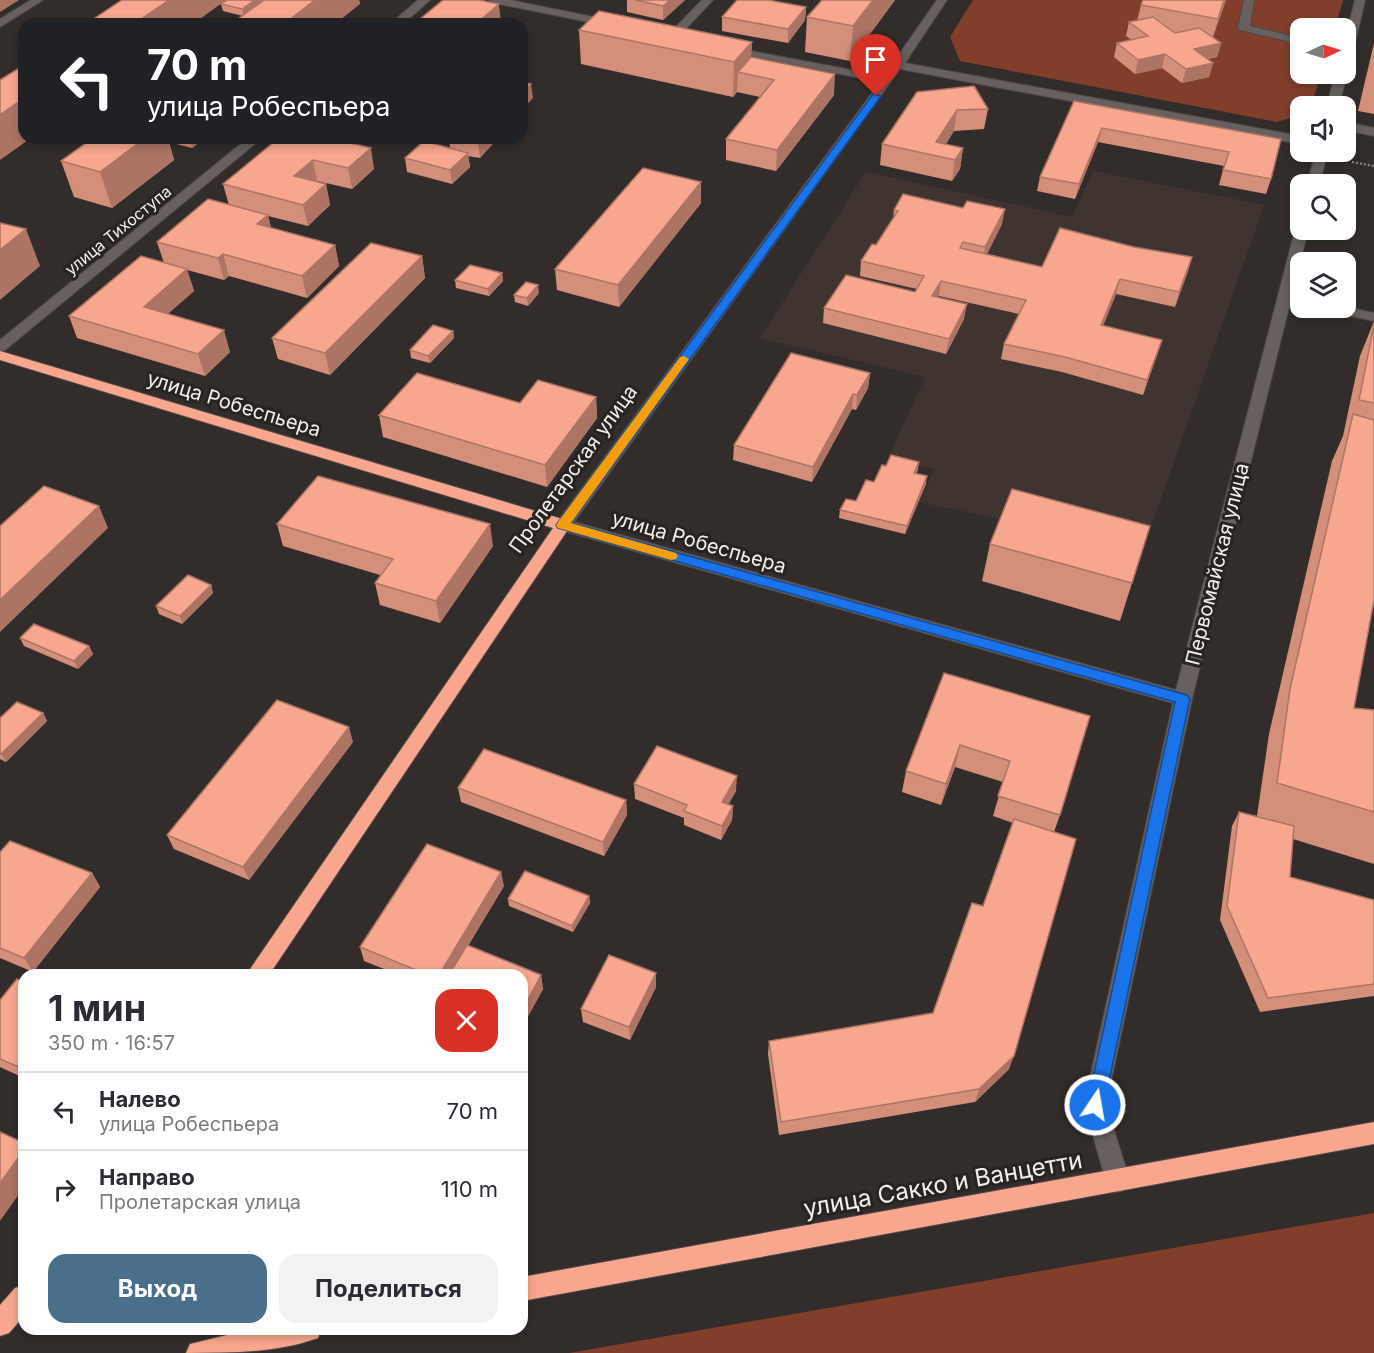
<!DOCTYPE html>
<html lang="ru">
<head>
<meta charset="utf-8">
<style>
  body { margin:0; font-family:Inter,sans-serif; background:#f2f2f3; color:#2b2b33; height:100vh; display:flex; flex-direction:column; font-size:22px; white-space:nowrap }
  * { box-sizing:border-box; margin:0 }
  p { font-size:20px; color:#7c7c81 }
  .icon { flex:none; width:33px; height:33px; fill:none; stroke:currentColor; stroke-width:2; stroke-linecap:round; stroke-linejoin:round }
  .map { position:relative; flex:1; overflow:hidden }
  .panel { position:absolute; left:18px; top:969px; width:510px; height:366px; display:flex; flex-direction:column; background:#fff; border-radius:18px; box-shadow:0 3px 9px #0003 }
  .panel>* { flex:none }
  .top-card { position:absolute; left:18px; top:18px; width:510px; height:126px; border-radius:18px; box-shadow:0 3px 9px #0003; background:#202124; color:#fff; overflow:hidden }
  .needle { width:39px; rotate:86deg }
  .controls { position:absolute; left:1290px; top:18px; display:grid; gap:12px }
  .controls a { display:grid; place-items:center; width:66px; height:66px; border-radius:12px; background:#fff; box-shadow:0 3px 9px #0003; font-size:30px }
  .pin { position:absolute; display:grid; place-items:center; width:51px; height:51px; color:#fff; margin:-62px -26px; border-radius:50% 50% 50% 0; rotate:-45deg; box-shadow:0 0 6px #0007 }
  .pin .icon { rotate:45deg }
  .me { position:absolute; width:66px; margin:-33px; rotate:12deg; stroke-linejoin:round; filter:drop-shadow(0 0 4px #0008) }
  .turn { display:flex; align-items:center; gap:21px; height:126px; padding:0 30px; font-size:27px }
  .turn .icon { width:78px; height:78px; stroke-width:2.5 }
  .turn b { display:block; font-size:42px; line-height:51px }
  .round { display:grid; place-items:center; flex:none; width:63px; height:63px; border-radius:18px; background:#f2f2f3 }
  .headline { display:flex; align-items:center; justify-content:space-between; height:102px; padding:0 30px }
  h1 { font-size:36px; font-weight:700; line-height:45px }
  .action { display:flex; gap:12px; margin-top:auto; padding:12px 30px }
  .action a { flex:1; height:69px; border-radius:18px; background:#4a6f8a; color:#fff; font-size:24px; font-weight:700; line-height:69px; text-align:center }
  .action a+a { background:#f2f2f3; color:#2b2b33 }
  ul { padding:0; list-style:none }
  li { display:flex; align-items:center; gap:18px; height:78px; padding:0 30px; border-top:2px solid #e1e1e2 }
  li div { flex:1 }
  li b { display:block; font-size:22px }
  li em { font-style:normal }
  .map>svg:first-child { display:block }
  .built { fill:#403431 }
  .green { fill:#813e2b }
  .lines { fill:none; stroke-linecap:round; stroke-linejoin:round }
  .minor-casing { stroke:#4e4948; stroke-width:2 }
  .highway-casing { stroke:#4e4948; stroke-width:2 }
  .path { stroke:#938e8d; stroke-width:2; stroke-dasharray:2 2; stroke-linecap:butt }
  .minor { fill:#67605f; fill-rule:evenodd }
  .highway { fill:#f8a68e; fill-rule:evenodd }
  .wall { fill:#d48f7b }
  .shaded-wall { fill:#ad7464 }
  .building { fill:#f7a68f; stroke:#ad7464; stroke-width:1.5 }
  .route { fill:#1a73e8; stroke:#114b97; stroke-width:1.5 }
  .slow { fill:#f59e0b }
  .labels { text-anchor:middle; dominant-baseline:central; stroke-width:6; stroke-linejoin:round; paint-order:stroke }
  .far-street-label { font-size:16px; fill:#f3efee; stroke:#282321 }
  .street-label { font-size:20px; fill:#f3efee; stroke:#282321 }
  .near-street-label { font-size:24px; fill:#f3efee; stroke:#282321 }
</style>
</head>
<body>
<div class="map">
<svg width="1374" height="1353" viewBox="0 0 1374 1353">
  <rect width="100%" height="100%" fill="#322d2b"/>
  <path class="built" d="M1093,171L1264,205L1143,550L920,502L934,469L888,458L925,377L760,338L866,172L1072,217Z"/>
  <path class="green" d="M973,0H1343L1335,28H1300V74H1321L1311,106H1300V115L1277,122L960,61L950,37Z
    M1374,1213V1353H569Z"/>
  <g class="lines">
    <defs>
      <path id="minor" d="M31,0H43L0,27V19Z
        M418,0H430L403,24H390Z
        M489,0H510L613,21L619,24L613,27L494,3Z
        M702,0H713L677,38H669V34Z
        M937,0H947L905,63L1300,136V144L900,69L574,522L1176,690L1295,230L1300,226V230H1308L1192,699L1106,1105L1130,1181L1126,1189L1118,1192L1110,1189L1106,1181L1084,1105L1173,703L557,529L555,525L880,82L728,51L724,50V46L884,76Z
        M1244,0H1254L1250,26L1300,38V44L1240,30L1238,28Z
        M1355,0H1365L1352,57L1346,60V36Z
        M1346,72L1347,74L1339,106H1327L1335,74Z
        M1346,122L1374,128V136L1346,130Z
        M248,138H262L5,350L0,351V340Z
        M1316,152H1328L1319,184H1307Z
        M1346,307L1374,313V321L1327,311L1325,308Z"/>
      <path id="highway" d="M0,351L569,521L571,525L269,975H246L553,528L0,360Z
        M1374,1122V1144L522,1301V1277Z
        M24,1285V1316L9,1333L0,1336V1305L15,1288Z
        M252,1329H321L318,1338C276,1353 231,1353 186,1353L190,1344Z"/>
    </defs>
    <use href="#minor" class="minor-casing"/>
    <use href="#highway" class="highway-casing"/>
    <path class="path" d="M1352,162L1374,166"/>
    <use href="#minor" class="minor"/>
    <use href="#highway" class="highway"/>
  </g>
  <path class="wall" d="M227,0H359L360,4L243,16L223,11L221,4Z
    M627,0H685L663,20L627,12Z
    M822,0H895L850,61L805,52L807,17Z
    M1143,0H1226L1213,37L1221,43L1217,57L1208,59L1213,63L1209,77L1182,83L1162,68L1135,74L1114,57L1117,43L1132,40L1126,36L1129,22L1137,21L1141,5Z
    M806,7L805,20L788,43L722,31V17Z
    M579,30L752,42L751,57L834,95L776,171L726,160V139L760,97L737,92L733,97L581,64Z
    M1374,43V114L1358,111Z
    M917,92L988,109L984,129L954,131L946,144L963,148L960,169L952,181L880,165L882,144Z
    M1074,101L1281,139L1271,179L1266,194L1219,185L1224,166L1098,142L1075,199L1037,191L1040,177Z
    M93,138H205L192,148L169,142L174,160L112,208L74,197L61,161Z
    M279,138H348L349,143L374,169L352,189L317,181L316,182L326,184L330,205L308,226L268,216L271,228L335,245L339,266L307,298L229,276L224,280L187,270L194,291L167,314L230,352L205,376L77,338L69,316L164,263L157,242L229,205L223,184Z
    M449,138H498L480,158L468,156L470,167L452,184L407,172L405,158L450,148Z
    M701,182V203L619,307L557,290L555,269Z
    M894,210L1002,224L987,254L1042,267L1134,247L1192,257L1175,307L1116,294L1103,326L1162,340L1157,355L1143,395L1062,372L1001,359L1004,344L1019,314L939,296L938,297L964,319L946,354L823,323L824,308L915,292L917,289L860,276L861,261L876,245L893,219Z
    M422,256L425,278L330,375L278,359L272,338Z
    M502,273L503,281L489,296L456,288L455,280Z
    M539,293L528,306L515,302L514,295Z
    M1374,321V600L1354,708L1374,710V864L1293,839L1290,877L1374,900V996L1260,1012L1220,920L1232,826L1239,812L1257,816L1269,734L1332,461L1343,436L1360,356Z
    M453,331L454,338L430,363L411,358L410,350Z
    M870,373L868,388L856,410L852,409L812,482L733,460L734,445Z
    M596,397L597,418L547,487L383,437L379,415Z
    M886,466L918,470L916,473L926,484L905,534L839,518L840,510L856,501L874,482Z
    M277,524L493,546L440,623L380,605L375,583L380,575L283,546Z
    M990,544L1132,583L1120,621L982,581Z
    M211,585L213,593L182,624L159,614L156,606Z
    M20,638L89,646L93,654L78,669L24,646Z
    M944,673L1060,815L1054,832L1009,1069L975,1102L779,1135L768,1054L769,1041L933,1013L983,906L1013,823L993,816L1003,782L955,767L941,805L902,792L906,771Z
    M43,713L47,721L6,762L0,759V718Z
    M353,742L249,880L174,849L167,835Z
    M634,784L736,791L728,805L733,806L732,820L721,840L684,825V818L635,799Z
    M458,788L626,800L627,815L604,856L461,802Z
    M0,852L92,873L100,887L33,972L0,958Z
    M504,886L468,946L541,975L543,989L526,1020L522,1019V975H399L364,961L360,947Z
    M589,896L590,903L573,932L509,906L508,899Z
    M24,982V1078L0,1067V1000Z
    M656,987L630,1040L583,1022L581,1009Z
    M522,1130L528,1179L522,1180Z"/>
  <path class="shaded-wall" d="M0,0H19L0,12Z
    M169,0H226L193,24H134Z
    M255,0H266L244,16L242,9Z
    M315,0H359L360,4L335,24H284Z
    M670,0H685L663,20V6Z
    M873,0H895L850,61L853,26Z
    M1224,0H1226L1212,39L1218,19Z
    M499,4L501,24H476Z
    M806,7L805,20L788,43V29Z
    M752,42L750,75L738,72L737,92L733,97L734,62Z
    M1221,43L1217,57L1190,63L1194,49Z
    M1165,54L1162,68L1135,74L1138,60Z
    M1213,63L1209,77L1182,83L1186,69Z
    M835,74L834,95L776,171L777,150Z
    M531,84L533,98L522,110V95Z
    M24,98V138H31L0,160V115Z
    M957,110L954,131L938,156L936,142Z
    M1102,128L1098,142L1075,199L1079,184Z
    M145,138H167L174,160L112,208L100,172Z
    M189,138H205L192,148Z
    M332,138H348L349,145L335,157Z
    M483,138H498L480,158L478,144Z
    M371,148L374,169L352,189L348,168Z
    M963,148L960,169L952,181L955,160Z
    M468,153L470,167L452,184L450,170Z
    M313,160L317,181L299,197L294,176Z
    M701,182V203L619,307L618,285Z
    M326,184L330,205L308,226L303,205Z
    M1005,209L1002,224L983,262L985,247Z
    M268,215L273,236L257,224Z
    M26,229L40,266L0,300V250Z
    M335,245L339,266L307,298L302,276Z
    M223,254L229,276L224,280L218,258Z
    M422,256L425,278L330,375L325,353Z
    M1192,257L1188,272L1175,307L1179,292Z
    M187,269L194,291L151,329L144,307Z
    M502,273L503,281L489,296L488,289Z
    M1120,279L1116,294L1097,340L1101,325Z
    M941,281L939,296L930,310L932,296Z
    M538,285L539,293L528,306L527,298Z
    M967,304L964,319L946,354L949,339Z
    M224,330L230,352L205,376L198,354Z
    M453,331L454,338L430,363L428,356Z
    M1162,340L1157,355L1143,395L1147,380Z
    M870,373L868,388L856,410L857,395Z
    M853,394L852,409L812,482L813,467Z
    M596,397L597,418L547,487L545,465Z
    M919,462L918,470L913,481L914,473Z
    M927,476L926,484L905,534L907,526Z
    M99,506L108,528L0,632V600Z
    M490,524L493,546L440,623L436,601Z
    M211,585L213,593L182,624L180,616Z
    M89,646L93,654L78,669L74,661Z
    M43,713L47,721L6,762L1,754Z
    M349,727L353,742L249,880L243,867Z
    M960,745L955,767L941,805L946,784Z
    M737,776L736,791L721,817L722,802Z
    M626,800L627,815L604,856L603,842Z
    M733,806L732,820L721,840L722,826Z
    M501,872L504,886L450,975H439Z
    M92,873L100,887L33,972L24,958Z
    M589,896L590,903L573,932L572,926Z
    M656,973V987L630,1040L629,1027Z
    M541,975L543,989L526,1020L524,1007Z
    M1014,1056L1009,1069L975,1102L979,1089Z
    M24,1150V1187L0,1221V1183Z"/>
  <path class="building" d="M122,0H169L134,24H86Z
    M227,0H255L242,9L221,4Z
    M264,0H315L284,24H231Z
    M443,0H479L499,4L476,24H414Z
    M635,0H670L663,6Z
    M737,0H768L806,7L788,29L722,17Z
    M822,0H873L853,26L807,17Z
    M1143,0H1224L1218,19L1141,5Z
    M599,11L752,42L734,62L579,30Z
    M1153,17L1175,33L1199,28L1221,43L1194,49L1213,63L1186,69L1165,54L1138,60L1117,43L1148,36L1129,22Z
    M751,57L835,74L777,150L726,139L774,80L738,72Z
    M24,65V98L0,115V80Z
    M522,82L531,84L522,95Z
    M974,86L988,109L957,110L936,142L963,148L955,160L882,144L917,92Z
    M1074,101L1281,139L1271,179L1223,170L1229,152L1102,128L1079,184L1040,177Z
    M93,138H145L100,172L61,161Z
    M279,138H329L371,148L348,168L313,160L294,176L326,184L303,205L223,184Z
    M450,138H483L478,144Z
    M424,141L468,153L450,170L405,158Z
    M643,168L701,182L618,285L555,269Z
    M903,194L963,208L967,201L1005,209L985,247L963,242L960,248L1042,267L1060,228L1134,247L1192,257L1179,292L1120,279L1101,325L1162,340L1147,380L1065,357L1004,344L1026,300L941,281L932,296L967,304L949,339L824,308L846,275L915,292L924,276L861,261L872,244L876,245L890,223L898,211L894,210Z
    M208,199L268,215L257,224L335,245L302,276L223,254L218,258L157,242Z
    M0,223L26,229L0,250Z
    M371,243L422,256L325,353L272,338Z
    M141,256L187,269L144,307L224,330L198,354L69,316Z
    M470,265L502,273L488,289L455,280Z
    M526,282L538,285L527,298L514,295Z
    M433,325L453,331L428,356L410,350Z
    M1374,325V403L1359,400Z
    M791,353L870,373L857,395L853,394L813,467L734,445Z
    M417,373L520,403L538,380L596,397L545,465L379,415Z
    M1353,414L1374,420V600L1354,708L1374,710V812L1277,783L1290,689Z
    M891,455L919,462L914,473L927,476L907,526L840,510L846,499L856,501L866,480L874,482L882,465L886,466Z
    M318,476L490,524L436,601L375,583L393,559L277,524Z
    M44,486L99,506L0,600V526Z
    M1012,489L1150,526L1132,583L990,544Z
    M188,575L211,585L180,616L156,606Z
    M34,624L89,646L74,661L20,638Z
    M944,673L1090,716L1060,815L998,796L1010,761L960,745L946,784L906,771Z
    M277,700L349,727L243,867L167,835Z
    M17,702L43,713L1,754H0V718Z
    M657,746L737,776L722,802L733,806L722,826L684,811L687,805L634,784Z
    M484,749L626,800L603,842L458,788Z
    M1239,812L1294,826L1290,877L1374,900V984L1268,998L1227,906Z
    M1014,819L1076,839L1014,1056L979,1089L781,1122L769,1041L933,1013L972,903L983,906Z
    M10,841L92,873L24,958L0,948V852Z
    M427,844L501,872L439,975H428L360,947Z
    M525,871L589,896L572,926L508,899Z
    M467,945L541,975L524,1007H522V975H449Z
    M609,955L656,973L629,1027L581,1009Z
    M17,979L24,982V1069L0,1059V1000Z
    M0,1132L24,1143V1150L0,1183Z
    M522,1136L526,1167L522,1168Z"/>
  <path class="route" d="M873,94L881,96L571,523L1187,695L1190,699L1104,1105L1101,1111L1095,1113L1089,1111L1087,1105L1175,702L558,528L556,525Z"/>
  <path class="slow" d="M684,356L689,359L571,523L676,553L678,556L676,559L671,560L558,528L556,525L558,522L680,357Z"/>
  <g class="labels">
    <g class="far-street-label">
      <text transform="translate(118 230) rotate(-39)">улица Тихоступа</text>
    </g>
    <g class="street-label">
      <text transform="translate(234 404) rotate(17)">улица Робеспьера</text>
      <text transform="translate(573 469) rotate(-54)">Пролетарская улица</text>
      <text transform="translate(699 542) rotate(16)">улица Робеспьера</text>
      <text transform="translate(1217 564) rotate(-76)">Первомайская улица</text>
    </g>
    <g class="near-street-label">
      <text transform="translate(943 1184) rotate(-10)">улица Сакко и Ванцетти</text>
    </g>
  </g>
</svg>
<div class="controls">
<a><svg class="needle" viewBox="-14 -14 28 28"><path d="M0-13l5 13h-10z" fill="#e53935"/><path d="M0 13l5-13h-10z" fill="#7c7c81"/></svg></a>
<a><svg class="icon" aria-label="sound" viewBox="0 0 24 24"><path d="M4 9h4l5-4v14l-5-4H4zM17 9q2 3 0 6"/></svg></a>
<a><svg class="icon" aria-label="search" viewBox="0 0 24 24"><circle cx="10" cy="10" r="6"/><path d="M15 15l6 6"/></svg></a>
<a><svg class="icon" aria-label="layers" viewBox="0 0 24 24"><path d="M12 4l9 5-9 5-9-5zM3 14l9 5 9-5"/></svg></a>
</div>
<div class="pin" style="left:876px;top:96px;background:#d93025"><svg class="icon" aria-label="arrive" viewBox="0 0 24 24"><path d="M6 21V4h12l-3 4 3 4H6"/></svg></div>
<svg class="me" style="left:1095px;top:1105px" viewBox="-20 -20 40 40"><circle r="17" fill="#1a73e8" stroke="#fff" stroke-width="3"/><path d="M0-11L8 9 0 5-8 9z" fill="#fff"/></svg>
<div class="top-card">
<div class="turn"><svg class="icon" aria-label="left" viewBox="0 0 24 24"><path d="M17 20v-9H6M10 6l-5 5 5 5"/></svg><div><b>70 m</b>улица Робеспьера</div></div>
</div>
<section class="panel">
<div class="headline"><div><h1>1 мин</h1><p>350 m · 16:57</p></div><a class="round" style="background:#d93025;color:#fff"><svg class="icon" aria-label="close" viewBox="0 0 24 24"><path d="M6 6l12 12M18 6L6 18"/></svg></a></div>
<ul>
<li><svg class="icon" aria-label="left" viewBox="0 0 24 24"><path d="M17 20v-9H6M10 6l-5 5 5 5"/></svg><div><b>Налево</b><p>улица Робеспьера</p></div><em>70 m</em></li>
<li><svg class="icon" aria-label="right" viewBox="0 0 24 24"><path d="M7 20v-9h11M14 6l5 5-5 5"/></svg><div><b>Направо</b><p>Пролетарская улица</p></div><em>110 m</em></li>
</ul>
<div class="action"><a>Выход</a><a>Поделиться</a></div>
</section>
</div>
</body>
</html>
